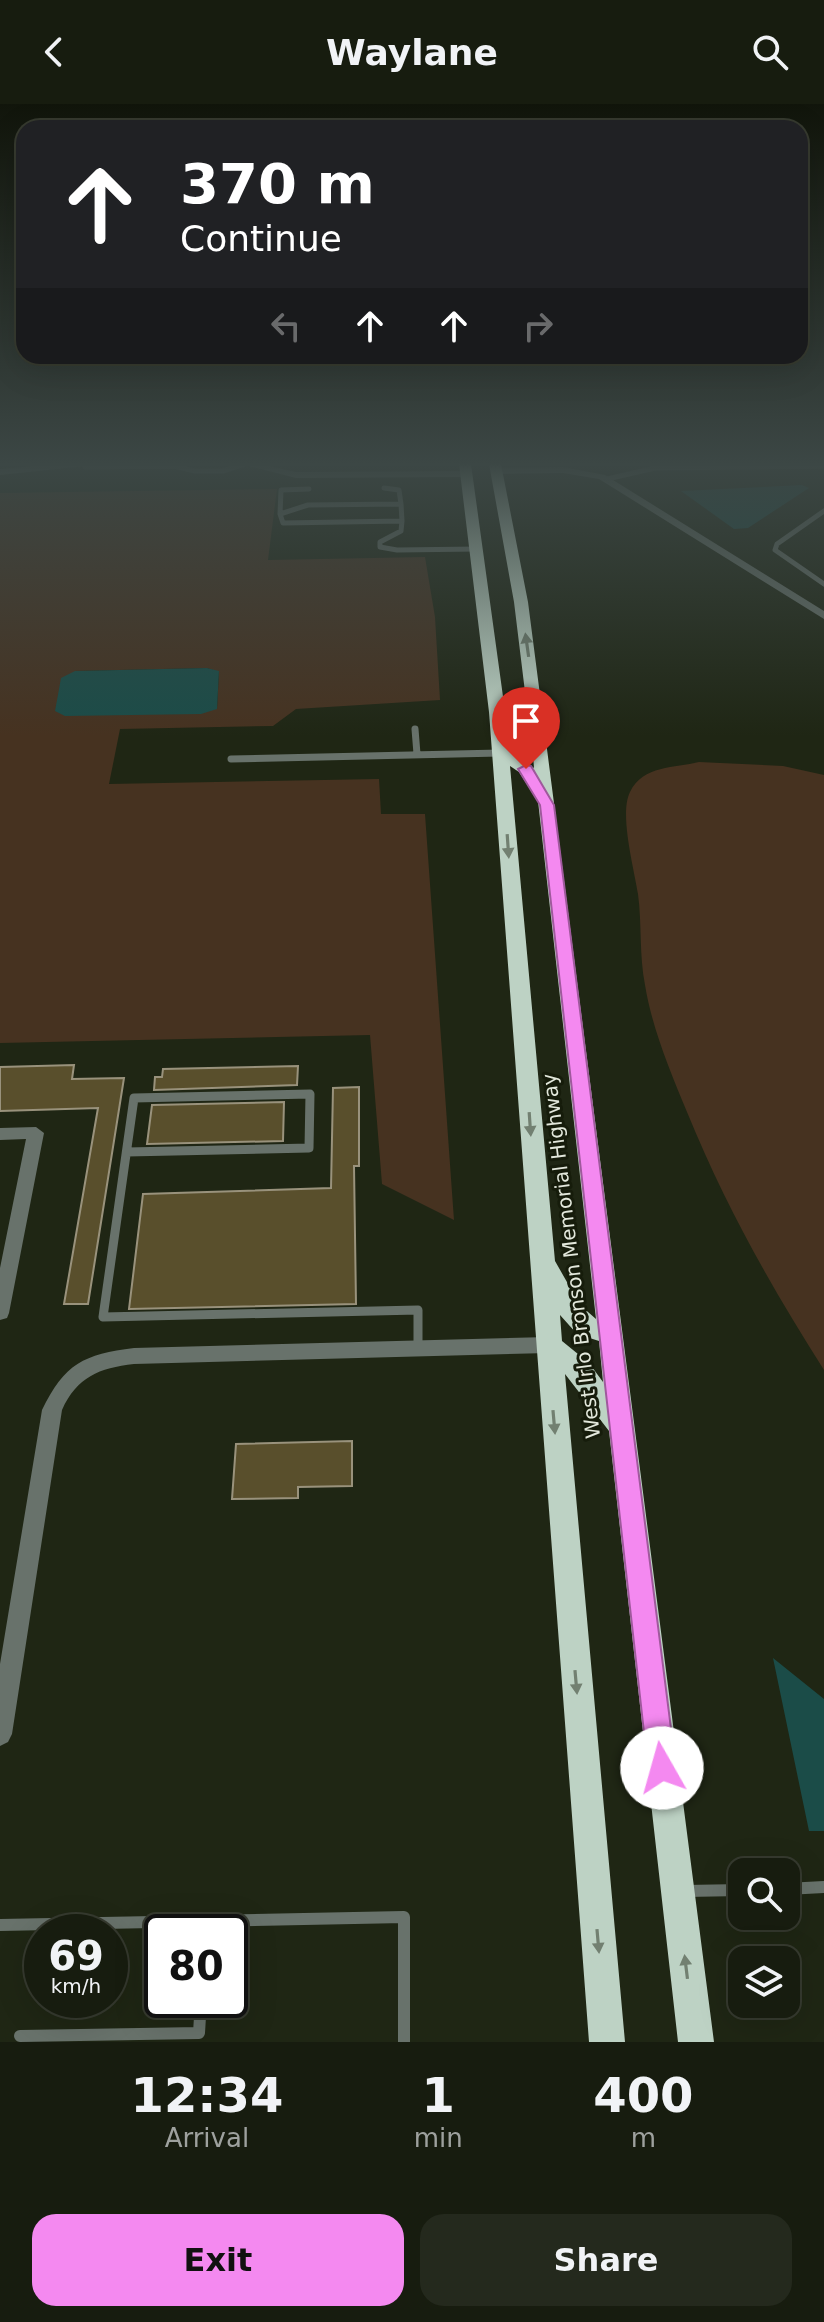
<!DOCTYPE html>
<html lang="en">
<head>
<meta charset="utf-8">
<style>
  body { margin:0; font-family:"DejaVu Sans",sans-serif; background:#24291d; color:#f1f3f6; height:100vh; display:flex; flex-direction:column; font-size:30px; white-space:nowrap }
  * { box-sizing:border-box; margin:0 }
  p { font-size:26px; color:#9ea19e }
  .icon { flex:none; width:44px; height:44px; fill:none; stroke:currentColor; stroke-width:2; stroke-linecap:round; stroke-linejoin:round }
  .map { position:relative; height:1938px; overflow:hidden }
  .side { display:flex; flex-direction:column; background:#171c0f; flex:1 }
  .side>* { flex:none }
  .guide { position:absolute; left:16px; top:16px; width:792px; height:244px; border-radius:24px; box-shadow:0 8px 32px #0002,0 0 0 2px #363a2f; background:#202124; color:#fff; overflow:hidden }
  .tools { position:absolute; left:728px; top:1754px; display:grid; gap:16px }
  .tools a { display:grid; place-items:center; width:72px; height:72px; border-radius:16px; background:#171c0f; box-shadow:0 8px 32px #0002,0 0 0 2px #363a2f; font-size:40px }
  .speed { position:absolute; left:24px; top:1810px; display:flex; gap:16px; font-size:40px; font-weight:700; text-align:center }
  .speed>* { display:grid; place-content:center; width:104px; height:104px; border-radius:50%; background:#171c0f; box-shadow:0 8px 32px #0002,0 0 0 2px #363a2f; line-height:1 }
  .speed small { font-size:20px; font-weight:400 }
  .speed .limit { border:4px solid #111; border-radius:12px; background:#fff; color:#111 }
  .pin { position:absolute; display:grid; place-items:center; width:68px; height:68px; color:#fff; margin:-82px -34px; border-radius:50% 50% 50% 0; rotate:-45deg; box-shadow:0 0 8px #0007 }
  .pin .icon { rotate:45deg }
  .me { position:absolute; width:88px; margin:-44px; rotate:353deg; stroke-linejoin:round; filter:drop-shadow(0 0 6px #0008) }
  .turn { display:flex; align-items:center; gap:28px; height:168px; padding:0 32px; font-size:36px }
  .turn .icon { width:104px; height:104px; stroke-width:2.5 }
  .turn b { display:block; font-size:56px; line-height:68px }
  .lanes { display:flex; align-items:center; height:76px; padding:0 32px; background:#0003; justify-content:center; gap:40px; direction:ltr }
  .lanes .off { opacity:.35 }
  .eta { display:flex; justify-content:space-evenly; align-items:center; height:136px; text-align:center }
  .eta b { font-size:48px; font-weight:600; line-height:56px }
  .primary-button { display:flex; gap:16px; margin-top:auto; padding:16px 32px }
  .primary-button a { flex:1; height:92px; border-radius:24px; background:#f489f0; color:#111; font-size:32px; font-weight:600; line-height:92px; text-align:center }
  .primary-button a+a { background:#24291d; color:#f1f3f6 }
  header { display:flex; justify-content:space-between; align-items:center; height:104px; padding:0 32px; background:#171c0f; font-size:36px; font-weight:600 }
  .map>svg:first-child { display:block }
  .green { fill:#463220; fill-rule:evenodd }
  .water { fill:#1b4c48 }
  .building { fill:#594f2c; stroke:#99927c; stroke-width:2 }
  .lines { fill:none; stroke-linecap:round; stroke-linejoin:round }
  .service-far3 { stroke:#68726b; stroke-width:5 }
  .service-far2 { stroke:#68726b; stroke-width:7 }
  .service-far1 { stroke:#68726b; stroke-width:9 }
  .service { stroke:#68726b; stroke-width:12 }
  .minor { fill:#68726b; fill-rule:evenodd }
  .tertiary { fill:#68726b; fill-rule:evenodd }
  .trunk { fill:#bdd2c4; fill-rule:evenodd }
  .oneway { fill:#728071 }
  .route { fill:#f489f0; stroke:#9f599c; stroke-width:2 }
  .labels { text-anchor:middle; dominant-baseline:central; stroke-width:6; stroke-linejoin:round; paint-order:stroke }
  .street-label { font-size:20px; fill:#e3e8dc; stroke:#161c0b }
</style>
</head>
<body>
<header><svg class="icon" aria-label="back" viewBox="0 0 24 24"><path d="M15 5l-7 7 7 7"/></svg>Waylane<svg class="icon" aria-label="search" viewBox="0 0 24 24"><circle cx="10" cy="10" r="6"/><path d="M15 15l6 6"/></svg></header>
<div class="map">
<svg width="824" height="1938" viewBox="0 0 824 1938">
  <rect width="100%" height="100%" fill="#1f2614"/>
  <path class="green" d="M277,385L268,456L425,453L435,513L440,596L296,605L273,622L120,625L109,680L379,675L381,710H425L454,1116L382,1080L370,931L0,939V389ZM207,564L219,568L217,605L75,567Z
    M699,658L783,662L824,671V1266C770,1181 725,1101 687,1008C670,967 652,924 645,881C639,851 642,820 638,790C634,764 619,710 630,688C643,661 675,664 699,658Z"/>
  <path class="water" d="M802,381L809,384L748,424L734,425L681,387Z
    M207,564L219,567L217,605L201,610L65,612L55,607L61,574L75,567Z
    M773,1554L824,1595V1727H809Z"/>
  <path class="building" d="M74,961L72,975L124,974L88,1200H64L98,1004L0,1007V963Z
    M298,962L297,981L154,986L155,973H162L163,965Z
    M359,983V1062H354L356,1200L129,1205L143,1090L331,1084L333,984Z
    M284,998L283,1037L147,1040L152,1001Z
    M352,1337V1382L298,1383V1394L232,1395L236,1340Z"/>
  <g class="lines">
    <path class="service-far3" d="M85,363L174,362L195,367H223L245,360
      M607,375L655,364L824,362
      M384,384L399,386L401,400
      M401,400L402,417L283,419L280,410L308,401Z
      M824,407L777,440L775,446L824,480
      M280,410L281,386L309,385
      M402,417L401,427L380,438V443L397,446L477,445"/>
    <path class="service-far2" d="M415,625L417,650
      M231,655L500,649"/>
    <path class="service-far1" d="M127,1048L309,1044L310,990L134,994L103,1213L418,1206V1244"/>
    <path class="service" d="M786,1785L824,1783
      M685,1787L742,1786
      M0,1821L404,1813V1938
      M20,1932L199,1929L201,1896"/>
    <path class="minor" d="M59,360H104L0,371V365Z
      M241,360H260L296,368L466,367L471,370L466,373L296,374Z
      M36,1023L44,1029L9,1209L7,1214L0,1216V1164L26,1035L0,1036V1024Z
      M548,1233L555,1236L558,1241L555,1246L548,1249L134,1260C99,1264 77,1273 62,1306L12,1630L8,1638L0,1642V1560L42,1306C64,1260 84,1250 134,1244Z"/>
    <path class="tertiary" d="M563,363L605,371L824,507V515L599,375L563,369L496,370L491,367L496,364Z"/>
    <path class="trunk" d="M459,360H471L505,607L531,637L514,498L489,360H501L528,498L714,1938H678L609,1327L565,1270L625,1938H589L489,608ZM508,633L533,651L534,664L509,646ZM510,662L519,668L538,697L596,1215L580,1201L555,1157ZM560,1211L577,1230L599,1237L603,1278L589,1259L562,1237Z"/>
  </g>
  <defs><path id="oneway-solid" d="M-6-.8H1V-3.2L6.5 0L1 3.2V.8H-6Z" transform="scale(2)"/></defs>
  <g class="oneway">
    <use href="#oneway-solid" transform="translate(527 541) rotate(-98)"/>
    <use href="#oneway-solid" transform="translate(508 742) rotate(86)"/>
    <use href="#oneway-solid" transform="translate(530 1020) rotate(86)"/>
    <use href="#oneway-solid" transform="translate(554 1318) rotate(85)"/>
    <use href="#oneway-solid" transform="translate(576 1578) rotate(85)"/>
    <use href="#oneway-solid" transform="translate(598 1837) rotate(85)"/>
    <use href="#oneway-solid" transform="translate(686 1863) rotate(-97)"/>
  </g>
  <linearGradient id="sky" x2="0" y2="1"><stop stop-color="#11150b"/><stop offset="0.57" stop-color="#3c4745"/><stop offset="1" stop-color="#3c4745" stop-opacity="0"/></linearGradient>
  <rect width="824" height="632" fill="url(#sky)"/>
  <path class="route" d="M526,661L531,662L554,701L676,1664L672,1674L662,1678L652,1674L648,1664L540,701L518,665Z"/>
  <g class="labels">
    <g class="street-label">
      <text transform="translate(571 1152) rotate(-97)">West Irlo Bronson Memorial Highway</text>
    </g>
  </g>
</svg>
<div class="tools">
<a><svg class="icon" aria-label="search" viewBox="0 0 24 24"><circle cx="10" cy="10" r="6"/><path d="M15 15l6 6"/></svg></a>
<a><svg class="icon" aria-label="layers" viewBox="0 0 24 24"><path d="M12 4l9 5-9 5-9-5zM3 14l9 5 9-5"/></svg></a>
</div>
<div class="speed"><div>69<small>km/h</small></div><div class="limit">80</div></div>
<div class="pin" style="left:526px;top:665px;background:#d93025"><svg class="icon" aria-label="arrive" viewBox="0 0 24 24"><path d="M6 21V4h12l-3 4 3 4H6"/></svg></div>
<svg class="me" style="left:662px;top:1664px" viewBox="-20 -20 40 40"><circle r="19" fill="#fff"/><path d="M0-13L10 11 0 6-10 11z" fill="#f489f0"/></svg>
<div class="guide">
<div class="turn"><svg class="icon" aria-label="ahead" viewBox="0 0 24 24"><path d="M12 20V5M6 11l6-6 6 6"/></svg><div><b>370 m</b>Continue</div></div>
<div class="lanes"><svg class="icon off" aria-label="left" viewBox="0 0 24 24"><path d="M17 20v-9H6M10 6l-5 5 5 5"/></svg><svg class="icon" aria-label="ahead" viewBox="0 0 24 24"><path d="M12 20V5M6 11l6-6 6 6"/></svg><svg class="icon" aria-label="ahead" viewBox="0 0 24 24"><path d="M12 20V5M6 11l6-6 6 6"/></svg><svg class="icon off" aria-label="right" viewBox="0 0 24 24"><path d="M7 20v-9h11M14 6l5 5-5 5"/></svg></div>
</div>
</div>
<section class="side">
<div class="eta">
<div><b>12:34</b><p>Arrival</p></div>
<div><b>1</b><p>min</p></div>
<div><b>400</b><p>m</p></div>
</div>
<div class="primary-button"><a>Exit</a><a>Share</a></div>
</section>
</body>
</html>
